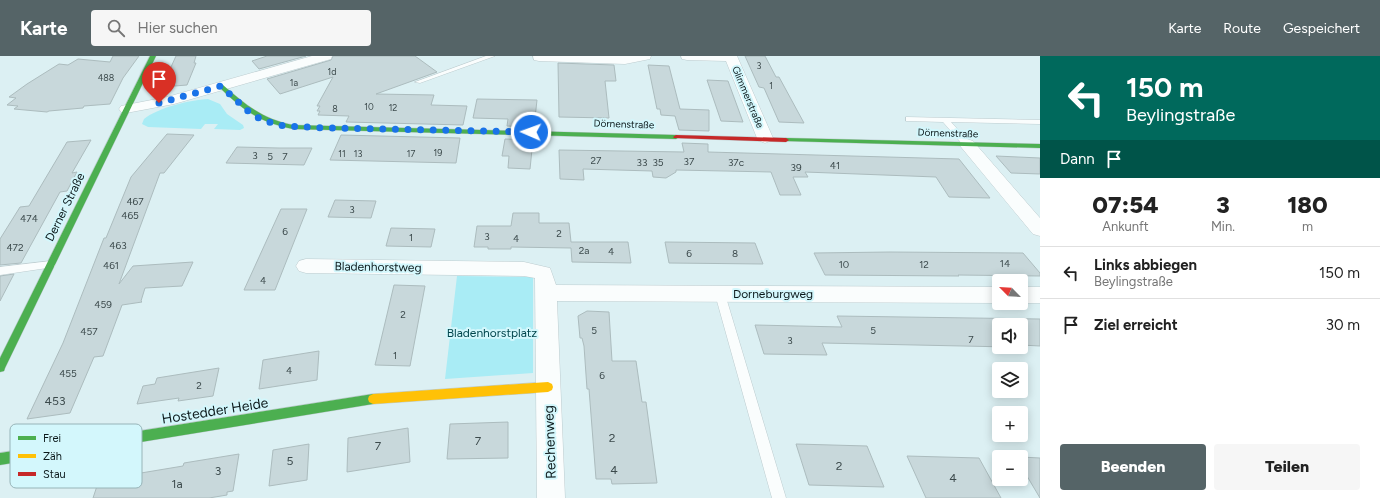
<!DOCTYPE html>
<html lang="de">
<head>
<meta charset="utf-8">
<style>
  body { margin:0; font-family:Figtree,sans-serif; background:#f6f6f6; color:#222; height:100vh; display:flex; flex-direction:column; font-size:15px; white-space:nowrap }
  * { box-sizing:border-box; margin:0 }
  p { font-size:13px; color:#767676 }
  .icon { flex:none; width:22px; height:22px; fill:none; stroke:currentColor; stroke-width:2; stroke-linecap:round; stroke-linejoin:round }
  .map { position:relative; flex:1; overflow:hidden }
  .details { display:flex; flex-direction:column; background:#fff; width:340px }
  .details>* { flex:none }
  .hud { background:#00695c; color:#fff; overflow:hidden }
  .needle { width:26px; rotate:294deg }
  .buttons { position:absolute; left:992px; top:218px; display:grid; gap:8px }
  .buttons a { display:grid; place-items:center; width:36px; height:36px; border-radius:4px; background:#fff; box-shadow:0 2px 10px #0003; font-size:20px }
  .pin { position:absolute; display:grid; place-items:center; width:34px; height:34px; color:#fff; margin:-41px -17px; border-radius:50% 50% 50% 0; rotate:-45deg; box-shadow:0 0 4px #0007 }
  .pin .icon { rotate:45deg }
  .me { position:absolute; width:44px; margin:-22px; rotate:272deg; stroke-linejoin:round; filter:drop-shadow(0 0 3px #0008) }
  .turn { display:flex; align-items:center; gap:14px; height:84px; padding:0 20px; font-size:18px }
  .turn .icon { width:52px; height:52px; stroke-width:2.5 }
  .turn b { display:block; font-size:28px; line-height:34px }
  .then { display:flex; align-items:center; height:38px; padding:0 20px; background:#0003; gap:8px; font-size:15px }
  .eta { display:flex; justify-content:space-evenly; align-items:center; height:68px; text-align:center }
  .eta b { font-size:24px; font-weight:800; line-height:28px }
  .primary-button { display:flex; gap:8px; margin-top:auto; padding:8px 20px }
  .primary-button a { flex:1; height:46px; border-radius:4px; background:#556467; color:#fff; font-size:16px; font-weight:800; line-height:46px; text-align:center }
  .primary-button a+a { background:#f6f6f6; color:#222 }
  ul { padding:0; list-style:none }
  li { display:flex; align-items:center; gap:12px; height:52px; padding:0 20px; border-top:1px solid #e0e0e0 }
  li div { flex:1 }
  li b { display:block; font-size:15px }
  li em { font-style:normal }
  header { display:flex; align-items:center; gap:24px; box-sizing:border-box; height:56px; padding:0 20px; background:#556467; color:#fff }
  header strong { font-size:19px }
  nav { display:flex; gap:22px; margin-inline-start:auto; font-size:14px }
  .search { width:280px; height:36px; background:#f6f6f6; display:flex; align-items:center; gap:10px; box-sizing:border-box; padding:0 14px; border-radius:4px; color:#767676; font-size:15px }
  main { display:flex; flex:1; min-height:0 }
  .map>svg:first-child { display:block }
  .green { fill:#a9ecf5 }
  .building { fill:#c8d8db; stroke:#acbcbe }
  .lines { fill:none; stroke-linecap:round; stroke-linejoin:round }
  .lane-casing { stroke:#bdcccf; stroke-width:1 }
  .street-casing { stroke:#bdcccf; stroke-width:1 }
  .fast-casing { stroke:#bdcccf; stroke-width:1 }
  .slow-casing { stroke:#bdcccf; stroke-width:1 }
  .jam-casing { stroke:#bdcccf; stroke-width:1 }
  .lane { fill:#fafdfd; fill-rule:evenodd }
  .street { fill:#fafdfd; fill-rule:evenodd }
  .fast { fill:#4caf50; fill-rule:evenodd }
  .slow { fill:#ffc107; fill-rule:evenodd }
  .jam { fill:#c62828; fill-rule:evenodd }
  .route { stroke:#1a73e8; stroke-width:7; stroke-dasharray:0 12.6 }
  .labels { text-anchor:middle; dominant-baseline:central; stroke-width:4; stroke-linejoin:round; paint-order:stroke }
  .far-number-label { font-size:9px; fill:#3c4a4c }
  .far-street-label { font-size:10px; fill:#0c191b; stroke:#d3f7fc }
  .number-label { font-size:10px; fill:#3c4a4c }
  .street-label { font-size:12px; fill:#0c191b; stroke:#d3f7fc }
  .park-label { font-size:12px; fill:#00454c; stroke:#d3f7fc }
  .near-number-label { font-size:12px; fill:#3c4a4c }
  .near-street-label { font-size:14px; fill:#0c191b; stroke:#d3f7fc }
  .key { fill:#d3f7fc; stroke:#97b4b8; stroke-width:1 }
  .key-label { font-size:11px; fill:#0c191b }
</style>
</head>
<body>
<header>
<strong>Karte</strong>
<div class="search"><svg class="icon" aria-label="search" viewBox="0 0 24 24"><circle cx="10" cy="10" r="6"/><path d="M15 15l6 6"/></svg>Hier suchen</div>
<nav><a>Karte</a><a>Route</a><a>Gespeichert</a></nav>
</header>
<main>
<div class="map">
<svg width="1040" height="442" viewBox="0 0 1040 442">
  <rect width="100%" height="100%" fill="#dcf0f3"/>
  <path class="green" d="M208,43L220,48L227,58L243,69L244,72L240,74L214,73L218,68H205L201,73L148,71L142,68L144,63C157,52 190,44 208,43Z
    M457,220L533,221V317L445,323Z"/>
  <path class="building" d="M113,0H139L123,22L110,48L84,50L83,52L49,55L47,56L14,53L18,50L7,49L16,42L9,41L27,28L59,8L68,9L78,3L110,6Z
    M176,0H196L194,7H196L187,29L162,31Z
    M267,0H306L259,13L252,5Z
    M333,0H415L437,16L376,38L434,39L431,49L467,50L463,69L346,66L349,60L318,59L320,55H317L320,50H317L333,21L280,38L267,23L331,4Z
    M745,0H765L776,21H779L804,67L779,66L764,32L759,31Z
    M558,7L614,9L616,25H605L609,62L559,61Z
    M648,9L669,10L680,53L709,54V75L679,74L675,60L661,59L660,53H657Z
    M707,24L728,25L743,66L721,65Z
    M477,43L537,44L534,71L507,70L508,63L473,62Z
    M167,78L194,79L164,117H160L119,228L133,210L193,206L182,230L145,232L141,245L142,246L122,249L103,300L94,301L70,357L27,363L63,287L104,182H106L131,121Z
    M341,79L460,82L456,107L330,104Z
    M505,83L533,84L530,113L508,112L509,100H502Z
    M91,84L72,117L77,116L67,135L60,136L21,207L0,209V183L20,151L29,150L67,86Z
    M682,87L708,88V96L959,103L990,142L949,141L936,121L805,116L808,121H793L801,139H780L771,116L676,114V116L666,122L653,121L652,115L583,113L584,124L560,123L559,94L684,96Z
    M237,91L279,92H312L304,109L226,107Z
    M996,100L1040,102V118L1011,117Z
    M335,144L376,145L371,162L328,161Z
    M281,153H307L275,234H244Z
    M513,157H539V167H569L571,186H628L631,207L572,206L571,192L511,191V193H488V191H474L477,170H511Z
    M391,172L435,173L431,191L386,190Z
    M665,186L755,187L763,208L669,207Z
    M890,196L1023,197L1040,217V220L958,219L959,220L825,219L814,197Z
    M14,218L0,245V220Z
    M394,229L425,230L410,310L375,309Z
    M587,255L609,256L612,305H636L642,346H646L657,427L612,428L611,423H596L589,333H587L584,290L582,282H580L578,260Z
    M837,260L1040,263V290L1021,289V269H999V291H1009L822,287L827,299L764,298L755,269L842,271Z
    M319,295L317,324L259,333L263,304Z
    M219,312L213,340L178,345L179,342L137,348L143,330L155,328L157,322Z
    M508,366V402L447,403L450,368Z
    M408,372L410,406L347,416L348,382Z
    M309,388L307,424L269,430L273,394Z
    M796,388L867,390L884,431L809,429Z
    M239,398L233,435L227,436V439L209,442H93L99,424L183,410L184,407Z
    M907,400L979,402L1001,442H926Z
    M1021,401L1040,402V442L1021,410Z"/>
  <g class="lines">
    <defs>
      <path id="lane" d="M486,0H495L420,27L415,26Z
        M906,61L1040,64V68L951,66L971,88L967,90H964L943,66L909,65H906Z
        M51,205L56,209L54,211L0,219V211Z
        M720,234L724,235L725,238L786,442H772L715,238L716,235Z"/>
      <path id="street" d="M312,0H332L331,3L174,48L126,57L121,56L119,53L121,50L167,41Z
        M533,0H651L650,3L625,8L539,5L534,4Z
        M681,0H737L773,82L770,85L765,87L760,85L757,82L726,5L687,4L682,3Z
        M967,83L973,85L1040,162V180L1033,178L961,91L959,88L961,85Z
        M306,203L524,206L550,212L556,229L999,231V247L557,245L565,442H537L535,222L524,220L306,217L299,215L296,210L299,205Z
        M1021,231H1040V247H1021Z"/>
      <path id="fast" d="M150,0H156L5,312L4,315L0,316V302Z
        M219,29H223C246,49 262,63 293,69L676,79L679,81L676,83L293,73C259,66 244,55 219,31Z
        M786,82L1040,88V92L784,85L783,84Z
        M373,338L377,340L378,343L377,346L373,348L0,409V397Z"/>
      <path id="slow" d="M548,326L552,328L553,331L552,334L548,336L373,348L369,346L368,343L369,340L373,338Z"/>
      <path id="jam" d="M676,79L786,82L789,84L786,86L674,82L673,81Z"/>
    </defs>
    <use href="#lane" class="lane-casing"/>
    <use href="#street" class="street-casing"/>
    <use href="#fast" class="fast-casing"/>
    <use href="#slow" class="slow-casing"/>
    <use href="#jam" class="jam-casing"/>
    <use href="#lane" class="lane"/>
    <use href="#street" class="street"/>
    <use href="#fast" class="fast"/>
    <use href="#slow" class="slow"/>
    <use href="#jam" class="jam"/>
  </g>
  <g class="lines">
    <path class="route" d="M159,47L221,30L249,56L262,64L284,70L328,72L531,76"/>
  </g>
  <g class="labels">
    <g class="far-number-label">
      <text x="759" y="9">3</text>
      <text x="332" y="15">1d</text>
      <text x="106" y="21">488</text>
      <text x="294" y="26">1a</text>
      <text x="771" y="29">1</text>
      <text x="369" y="50">10</text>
      <text x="393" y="51">12</text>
      <text x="335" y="52">8</text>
      <text x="438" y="96">19</text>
      <text x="342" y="97">11</text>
      <text x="358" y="97">13</text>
      <text x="411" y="97">17</text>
    </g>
    <g class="far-street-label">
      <text transform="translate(748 41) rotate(67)">Glimmerstraße</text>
      <text transform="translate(624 68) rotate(2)">Dörnenstraße</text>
      <text transform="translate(948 77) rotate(2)">Dörnenstraße</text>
    </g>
    <g class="number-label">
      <text x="255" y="99">3</text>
      <text x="270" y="100">5</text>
      <text x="285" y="100">7</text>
      <text x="596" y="104">27</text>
      <text x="689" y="105">37</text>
      <text x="642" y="106">33</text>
      <text x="658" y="106">35</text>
      <text x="736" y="106">37c</text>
      <text x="835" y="109">41</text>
      <text x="796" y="111">39</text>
      <text x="135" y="145">467</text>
      <text x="352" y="153">3</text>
      <text x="130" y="159">465</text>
      <text x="29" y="162">474</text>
      <text x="285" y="175">6</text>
      <text x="559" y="177">2</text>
      <text x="487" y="180">3</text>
      <text x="411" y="181">1</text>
      <text x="516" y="182">4</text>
      <text x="118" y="189">463</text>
      <text x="15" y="191">472</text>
      <text x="584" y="194">2a</text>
      <text x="611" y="195">4</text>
      <text x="689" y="197">6</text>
      <text x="735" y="197">8</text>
      <text x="1005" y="207">14</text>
      <text x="844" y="208">10</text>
      <text x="924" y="208">12</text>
      <text x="111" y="209">461</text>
      <text x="263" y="224">4</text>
      <text x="103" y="248">459</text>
      <text x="403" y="258">2</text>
      <text x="594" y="274">5</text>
      <text x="873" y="274">5</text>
      <text x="89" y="275">457</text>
      <text x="971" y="283">7</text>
      <text x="790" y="284">3</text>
      <text x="395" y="299">1</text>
      <text x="289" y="314">4</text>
      <text x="68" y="317">455</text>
      <text x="602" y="319">6</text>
      <text x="199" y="329">2</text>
    </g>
    <g class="street-label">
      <text transform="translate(65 151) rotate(-64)">Derner Straße</text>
      <text transform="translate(378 211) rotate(1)">Bladenhorstweg</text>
      <text x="773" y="238">Dorneburgweg</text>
    </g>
    <g class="park-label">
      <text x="492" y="277">Bladenhorstplatz</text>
    </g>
    <g class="near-number-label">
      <text x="55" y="345">453</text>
      <text x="612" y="382">2</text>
      <text x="478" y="385">7</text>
      <text x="378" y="390">7</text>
      <text x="290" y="405">5</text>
      <text x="839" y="410">2</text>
      <text x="614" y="414">4</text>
      <text x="218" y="415">3</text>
      <text x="953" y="422">4</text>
      <text x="177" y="428">1a</text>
    </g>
    <g class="near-street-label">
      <text transform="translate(215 355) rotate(-9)">Hostedder Heide</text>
      <text transform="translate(550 386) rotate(-92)">Rechenweg</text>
    </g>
  </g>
  <rect x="10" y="368" width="132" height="64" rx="6" class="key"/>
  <rect x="18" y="380" width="18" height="4" fill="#4caf50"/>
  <rect x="18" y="398" width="18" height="4" fill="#ffc107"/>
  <rect x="18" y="416" width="18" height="4" fill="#c62828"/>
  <g class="key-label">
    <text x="43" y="386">Frei</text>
    <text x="43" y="404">Zäh</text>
    <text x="43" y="422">Stau</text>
  </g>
</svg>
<div class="buttons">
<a><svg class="needle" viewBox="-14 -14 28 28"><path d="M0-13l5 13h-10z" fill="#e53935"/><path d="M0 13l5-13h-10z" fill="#767676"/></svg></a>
<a><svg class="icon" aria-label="sound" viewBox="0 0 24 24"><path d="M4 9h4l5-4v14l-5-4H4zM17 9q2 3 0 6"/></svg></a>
<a><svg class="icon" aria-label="layers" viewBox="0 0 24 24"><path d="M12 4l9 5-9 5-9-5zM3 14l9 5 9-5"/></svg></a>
<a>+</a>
<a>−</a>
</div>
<div class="pin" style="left:159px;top:47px;background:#d93025"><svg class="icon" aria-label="arrive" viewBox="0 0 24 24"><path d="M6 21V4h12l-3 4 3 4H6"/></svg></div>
<svg class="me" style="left:531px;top:76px" viewBox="-20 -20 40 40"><circle r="17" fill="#1a73e8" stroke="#fff" stroke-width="3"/><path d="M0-11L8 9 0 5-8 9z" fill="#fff"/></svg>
</div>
<section class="details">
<div class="hud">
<div class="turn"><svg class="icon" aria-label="left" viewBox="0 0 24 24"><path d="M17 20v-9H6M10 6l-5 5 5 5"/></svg><div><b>150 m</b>Beylingstraße</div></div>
<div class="then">Dann<svg class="icon" aria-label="arrive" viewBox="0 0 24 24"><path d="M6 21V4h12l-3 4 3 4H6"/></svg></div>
</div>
<div class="eta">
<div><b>07:54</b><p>Ankunft</p></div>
<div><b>3</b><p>Min.</p></div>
<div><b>180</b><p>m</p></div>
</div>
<ul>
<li><svg class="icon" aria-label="left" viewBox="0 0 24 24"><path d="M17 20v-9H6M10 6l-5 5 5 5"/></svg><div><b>Links abbiegen</b><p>Beylingstraße</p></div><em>150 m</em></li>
<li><svg class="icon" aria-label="arrive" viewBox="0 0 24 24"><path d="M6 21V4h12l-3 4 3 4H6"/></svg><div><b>Ziel erreicht</b></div><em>30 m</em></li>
</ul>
<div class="primary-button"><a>Beenden</a><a>Teilen</a></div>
</section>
</main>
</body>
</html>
